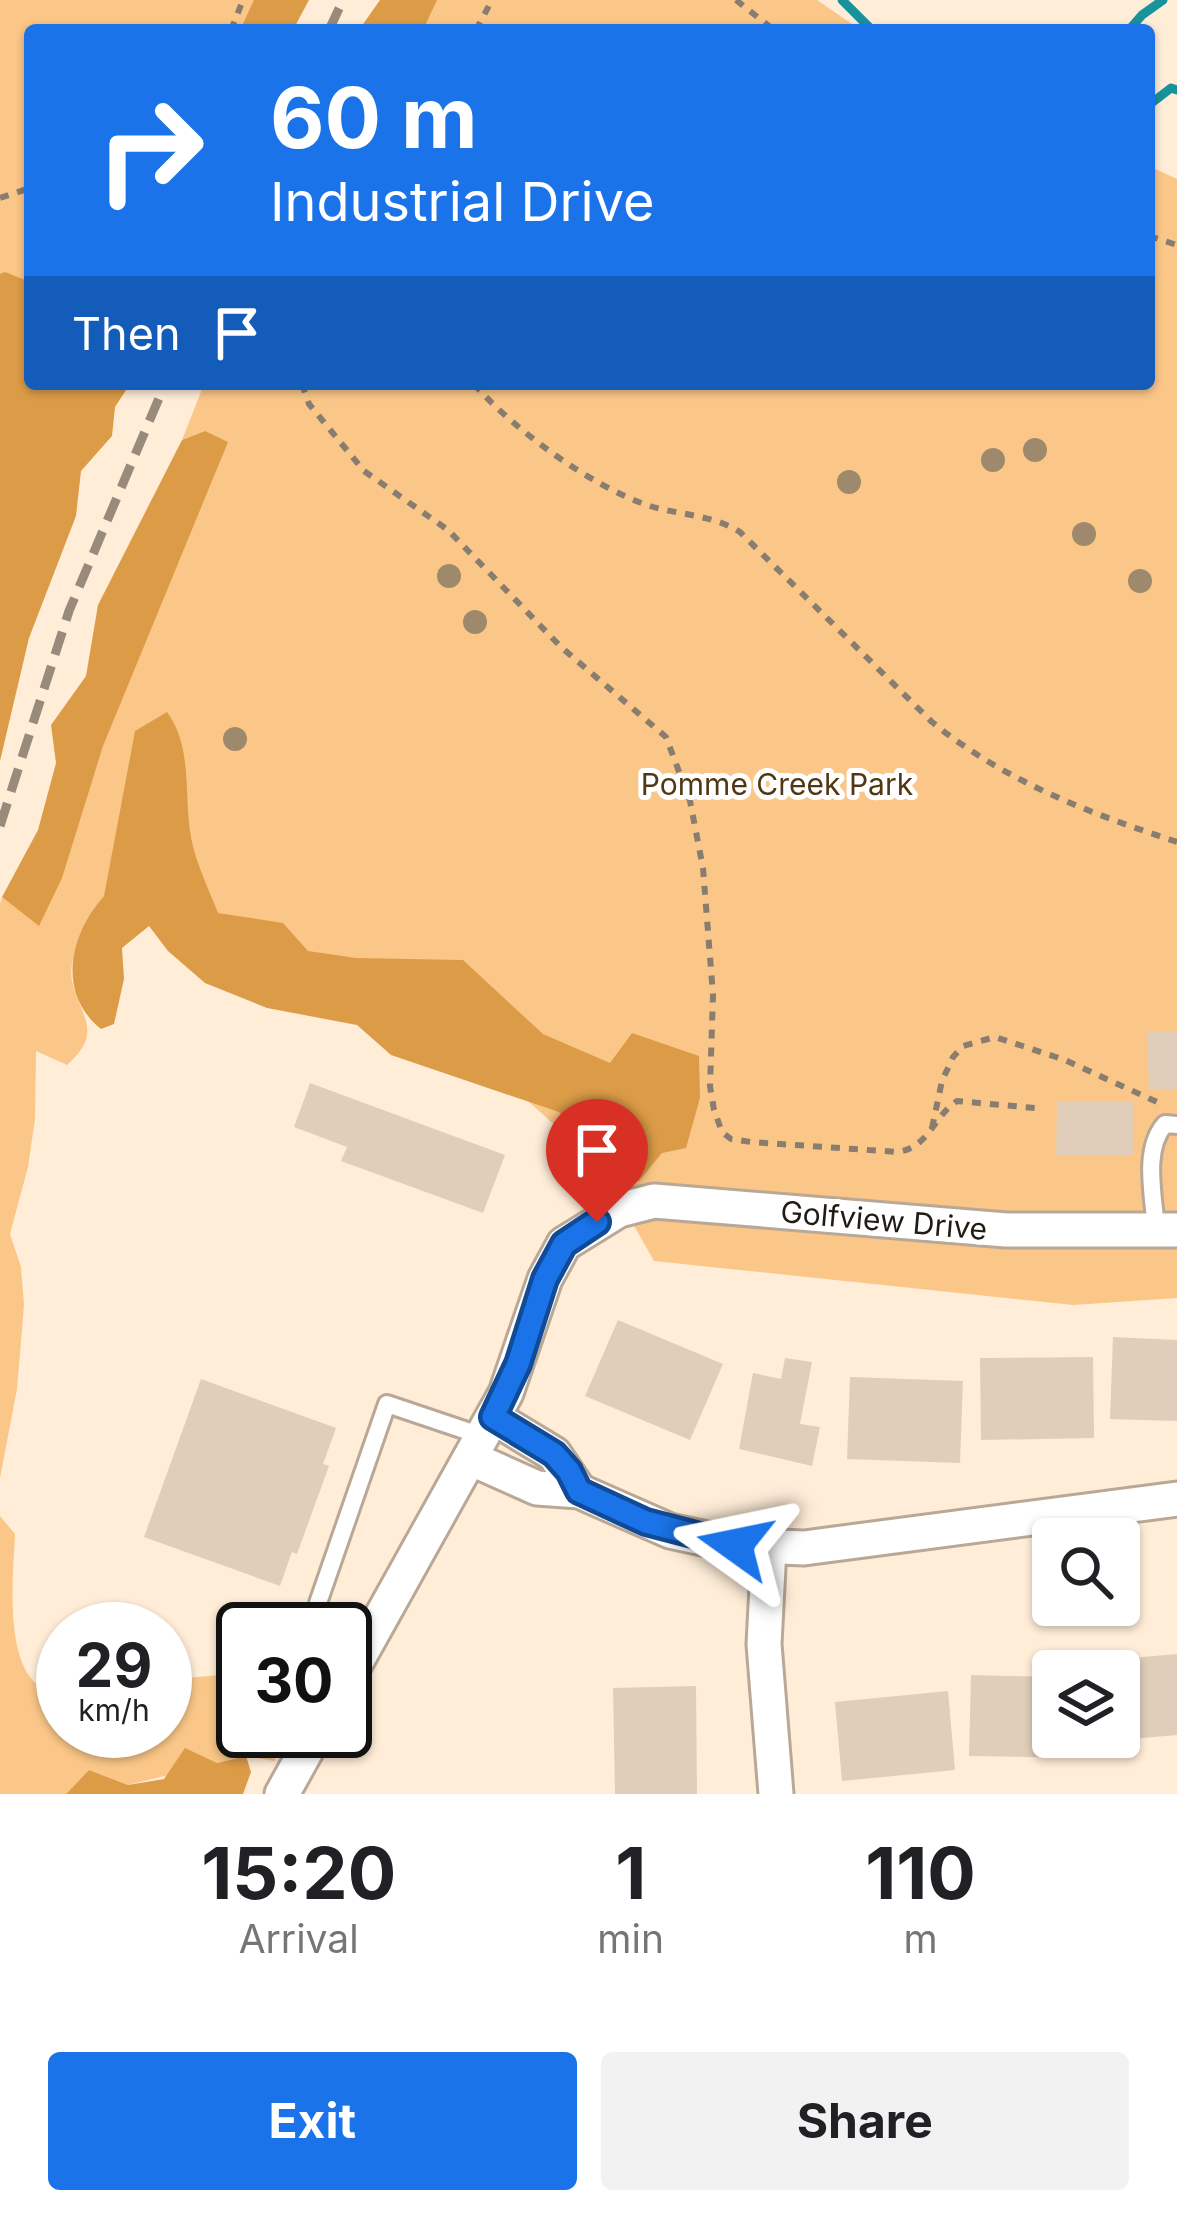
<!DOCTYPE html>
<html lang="en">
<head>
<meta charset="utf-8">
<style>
  body { margin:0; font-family:Inter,sans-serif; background:#f2f2f2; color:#202124; height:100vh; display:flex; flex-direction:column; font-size:45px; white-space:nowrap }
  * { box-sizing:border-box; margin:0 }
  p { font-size:39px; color:#757577 }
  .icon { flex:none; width:66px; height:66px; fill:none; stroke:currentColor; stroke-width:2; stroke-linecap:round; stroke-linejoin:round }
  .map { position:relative; height:1794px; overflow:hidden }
  .side { display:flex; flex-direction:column; background:#fff; flex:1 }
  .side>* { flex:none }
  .guide { position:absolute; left:24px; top:24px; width:1131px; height:366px; border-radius:12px; box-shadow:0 3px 9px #0004; background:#1a73e8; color:#fff; overflow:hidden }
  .fabs { position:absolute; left:1032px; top:1518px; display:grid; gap:24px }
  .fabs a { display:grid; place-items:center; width:108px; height:108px; border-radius:12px; background:#fff; box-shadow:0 3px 9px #0004; font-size:60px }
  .speed { position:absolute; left:36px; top:1602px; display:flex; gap:24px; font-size:60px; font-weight:700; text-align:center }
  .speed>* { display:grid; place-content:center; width:156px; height:156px; border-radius:50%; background:#fff; box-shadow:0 3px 9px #0004; line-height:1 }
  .speed small { font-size:30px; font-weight:400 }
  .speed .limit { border:6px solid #111; border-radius:18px; background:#fff; color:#111 }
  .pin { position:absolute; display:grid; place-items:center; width:102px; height:102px; color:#fff; margin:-123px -51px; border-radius:50% 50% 50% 0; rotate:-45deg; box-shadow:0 0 12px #0007 }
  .pin .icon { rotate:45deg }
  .me { position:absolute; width:132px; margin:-66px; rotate:282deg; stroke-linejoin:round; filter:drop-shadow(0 0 9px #0008) }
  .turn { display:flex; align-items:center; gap:42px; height:252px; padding:0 48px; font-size:54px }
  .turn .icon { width:156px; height:156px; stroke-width:2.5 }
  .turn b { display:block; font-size:84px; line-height:102px }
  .then { display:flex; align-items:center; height:114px; padding:0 48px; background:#0003; gap:24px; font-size:45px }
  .eta { display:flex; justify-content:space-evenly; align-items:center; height:204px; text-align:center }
  .eta b { font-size:72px; font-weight:700; line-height:84px }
  .primary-button { display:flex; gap:24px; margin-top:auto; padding:24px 48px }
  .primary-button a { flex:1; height:138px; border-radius:12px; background:#1a73e8; color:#fff; font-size:48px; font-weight:700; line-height:138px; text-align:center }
  .primary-button a+a { background:#f2f2f2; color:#202124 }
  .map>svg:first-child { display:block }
  .green { fill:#fbc788 }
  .forest { fill:#dc9c47 }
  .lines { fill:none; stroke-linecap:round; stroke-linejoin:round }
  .stream { stroke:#19939b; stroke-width:9 }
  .building { fill:#e0ceba }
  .lane-casing { stroke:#b9a895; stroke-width:22 }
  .street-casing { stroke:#b9a895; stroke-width:39 }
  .path { stroke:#897d6f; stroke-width:6; stroke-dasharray:9 9; stroke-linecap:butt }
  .lane { stroke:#fff; stroke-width:16 }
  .street { stroke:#fff; stroke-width:33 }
  .rail { stroke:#988b7c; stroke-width:9; stroke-dasharray:24 12; stroke-linecap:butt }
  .tree { fill:#9f896c }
  .route-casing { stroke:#114b97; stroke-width:30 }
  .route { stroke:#1a73e8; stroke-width:21 }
  .labels { text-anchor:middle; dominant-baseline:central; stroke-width:10; stroke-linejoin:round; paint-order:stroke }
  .park-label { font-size:30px; fill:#513713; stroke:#fff }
  .street-label { font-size:30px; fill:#211b13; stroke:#fff }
</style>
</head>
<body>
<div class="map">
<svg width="1177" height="1794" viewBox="0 0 1177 1794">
  <rect width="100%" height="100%" fill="#ffedd8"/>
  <path class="green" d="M0,0H269L256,30H30V350L0,358Z
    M425,0H817L861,30H411Z
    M1149,166L1177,179V1298L1073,1305L654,1261L600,1166L476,1054L104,896C89,912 67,959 72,981C81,1018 104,1032 67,1065L36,1051L35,1119L28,1167L10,1234L21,1267L24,1305L17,1389L0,1478V904L2,897L39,925L66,797L205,431L182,440L204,384H1149Z
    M0,1516L15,1534C13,1580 0,1694 63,1693V1731H165V1680L243,1673V1731H291L274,1761L246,1756L128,1785L89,1770L66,1794H0Z"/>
  <path class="forest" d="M254,0H309L293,30H240Z
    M380,0H437L423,30H359Z
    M5,272L30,282V384H130L115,407L112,436L81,471L76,516L29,638L0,761V274Z
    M205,431L228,442L103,746L62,878L39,926L2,897L38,830L56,763L51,725L86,676L98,605L182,440Z
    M167,712C196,751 181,806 194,850C200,872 210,892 218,913L283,923L308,951L356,958L463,960L543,1034L610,1063L632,1033L699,1056L700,1098L686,1148L662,1153L639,1181L615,1180L599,1147L559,1112L391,1055L357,1025L267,1008L205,983L168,951L149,926L122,948L124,979L114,1024L101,1029C56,993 70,934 104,896L135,731Z
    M185,1748L217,1763L246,1756L251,1772L243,1794H66L89,1770L128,1785L164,1779Z"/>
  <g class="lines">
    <path class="stream" d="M842,0L872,30
      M1129,30L1142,15L1163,0
      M1149,105L1171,88L1177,90"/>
  </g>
  <path class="building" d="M1177,1031V1089L1149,1090L1147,1032Z
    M310,1083L505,1155L483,1213L341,1161L347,1147L294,1127Z
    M1057,1102H1133V1156H1056Z
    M618,1320L723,1364L690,1440L585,1396Z
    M1113,1337L1177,1340V1421L1110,1419Z
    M1093,1357L1094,1438L981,1440L980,1358Z
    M785,1358L812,1362L800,1424L820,1427L812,1466L739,1449L753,1373L781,1379Z
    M850,1377L963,1381L960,1463L847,1459Z
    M201,1379L336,1428L323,1464L329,1466L297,1554L292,1552L280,1586L144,1537Z
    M1177,1654V1735L1119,1740V1671H1098L1097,1661Z
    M971,1675L1053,1677V1737H1084L1083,1758L969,1756Z
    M696,1686L697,1794H615L613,1688Z
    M948,1691L955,1770L842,1781L835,1702Z"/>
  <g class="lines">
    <defs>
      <path id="lane" d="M1156,1230C1154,1197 1142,1150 1165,1124L1177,1125
        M316,1629L318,1603L387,1404L482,1436"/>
      <path id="street" d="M493,1417L554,1454L579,1491
        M470,1458L537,1488L579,1491L670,1531L735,1545L804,1548L1177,1499
        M769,1548L764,1644L776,1794
        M345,1682L506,1393L545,1279L564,1244L619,1210L654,1201L1006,1230H1177
        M282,1794L317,1731"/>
    </defs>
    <use href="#lane" class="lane-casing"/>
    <use href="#street" class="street-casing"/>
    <path class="path" d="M736,0L774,30
      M231,30L243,0
      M476,30L492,0
      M0,198L30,188
      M1149,236L1177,245
      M302,384L309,404L364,471L448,530L561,647L666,737L690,801L703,868L713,995L710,1086L714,1110L722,1132L731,1139L751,1142L898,1152C929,1147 933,1117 957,1101L1035,1108
      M474,384C514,430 592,487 650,506C680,515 713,515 740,532L932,722C1004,781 1089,813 1177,842
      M932,1128L942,1081L953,1057L963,1046L995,1037L1065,1060L1157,1102"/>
    <use href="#lane" class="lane"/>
    <use href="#street" class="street"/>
    <path class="rail" d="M329,30L343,0
      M0,826L69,611L165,384"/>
  </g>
  <g class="tree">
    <circle cx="1035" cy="450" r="12"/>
    <circle cx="993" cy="460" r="12"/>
    <circle cx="849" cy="482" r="12"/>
    <circle cx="1084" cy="534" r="12"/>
    <circle cx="449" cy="576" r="12"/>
    <circle cx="1140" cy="581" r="12"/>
    <circle cx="475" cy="622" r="12"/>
    <circle cx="235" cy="739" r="12"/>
  </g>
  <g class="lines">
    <defs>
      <path id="route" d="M597,1222L564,1244L545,1279L518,1364L493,1417L554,1454L569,1471L579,1491L646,1522L735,1545"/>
    </defs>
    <use href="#route" class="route-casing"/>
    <use href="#route" class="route"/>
  </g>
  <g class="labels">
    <g class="park-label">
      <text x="777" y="784">Pomme Creek Park</text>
    </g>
    <g class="street-label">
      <text transform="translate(884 1220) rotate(5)">Golfview Drive</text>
    </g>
  </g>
</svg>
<div class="fabs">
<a><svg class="icon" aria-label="search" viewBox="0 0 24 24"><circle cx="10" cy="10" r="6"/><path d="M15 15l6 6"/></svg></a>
<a><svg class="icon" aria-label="layers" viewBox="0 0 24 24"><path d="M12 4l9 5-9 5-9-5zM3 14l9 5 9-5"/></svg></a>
</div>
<div class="speed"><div>29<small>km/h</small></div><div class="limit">30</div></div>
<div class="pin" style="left:597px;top:1222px;background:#d93025"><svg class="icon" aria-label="arrive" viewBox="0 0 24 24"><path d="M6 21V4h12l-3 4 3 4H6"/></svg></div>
<svg class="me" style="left:735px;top:1545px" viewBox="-20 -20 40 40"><path d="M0-17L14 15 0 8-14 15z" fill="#1a73e8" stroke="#fff" stroke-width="4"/></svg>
<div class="guide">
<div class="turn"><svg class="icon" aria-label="right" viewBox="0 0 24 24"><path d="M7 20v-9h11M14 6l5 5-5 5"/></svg><div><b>60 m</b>Industrial Drive</div></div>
<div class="then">Then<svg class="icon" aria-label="arrive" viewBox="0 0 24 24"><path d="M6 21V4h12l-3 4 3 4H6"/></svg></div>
</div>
</div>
<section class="side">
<div class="eta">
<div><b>15:20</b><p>Arrival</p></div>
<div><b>1</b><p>min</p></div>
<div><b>110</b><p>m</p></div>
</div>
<div class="primary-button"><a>Exit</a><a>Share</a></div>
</section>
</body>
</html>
